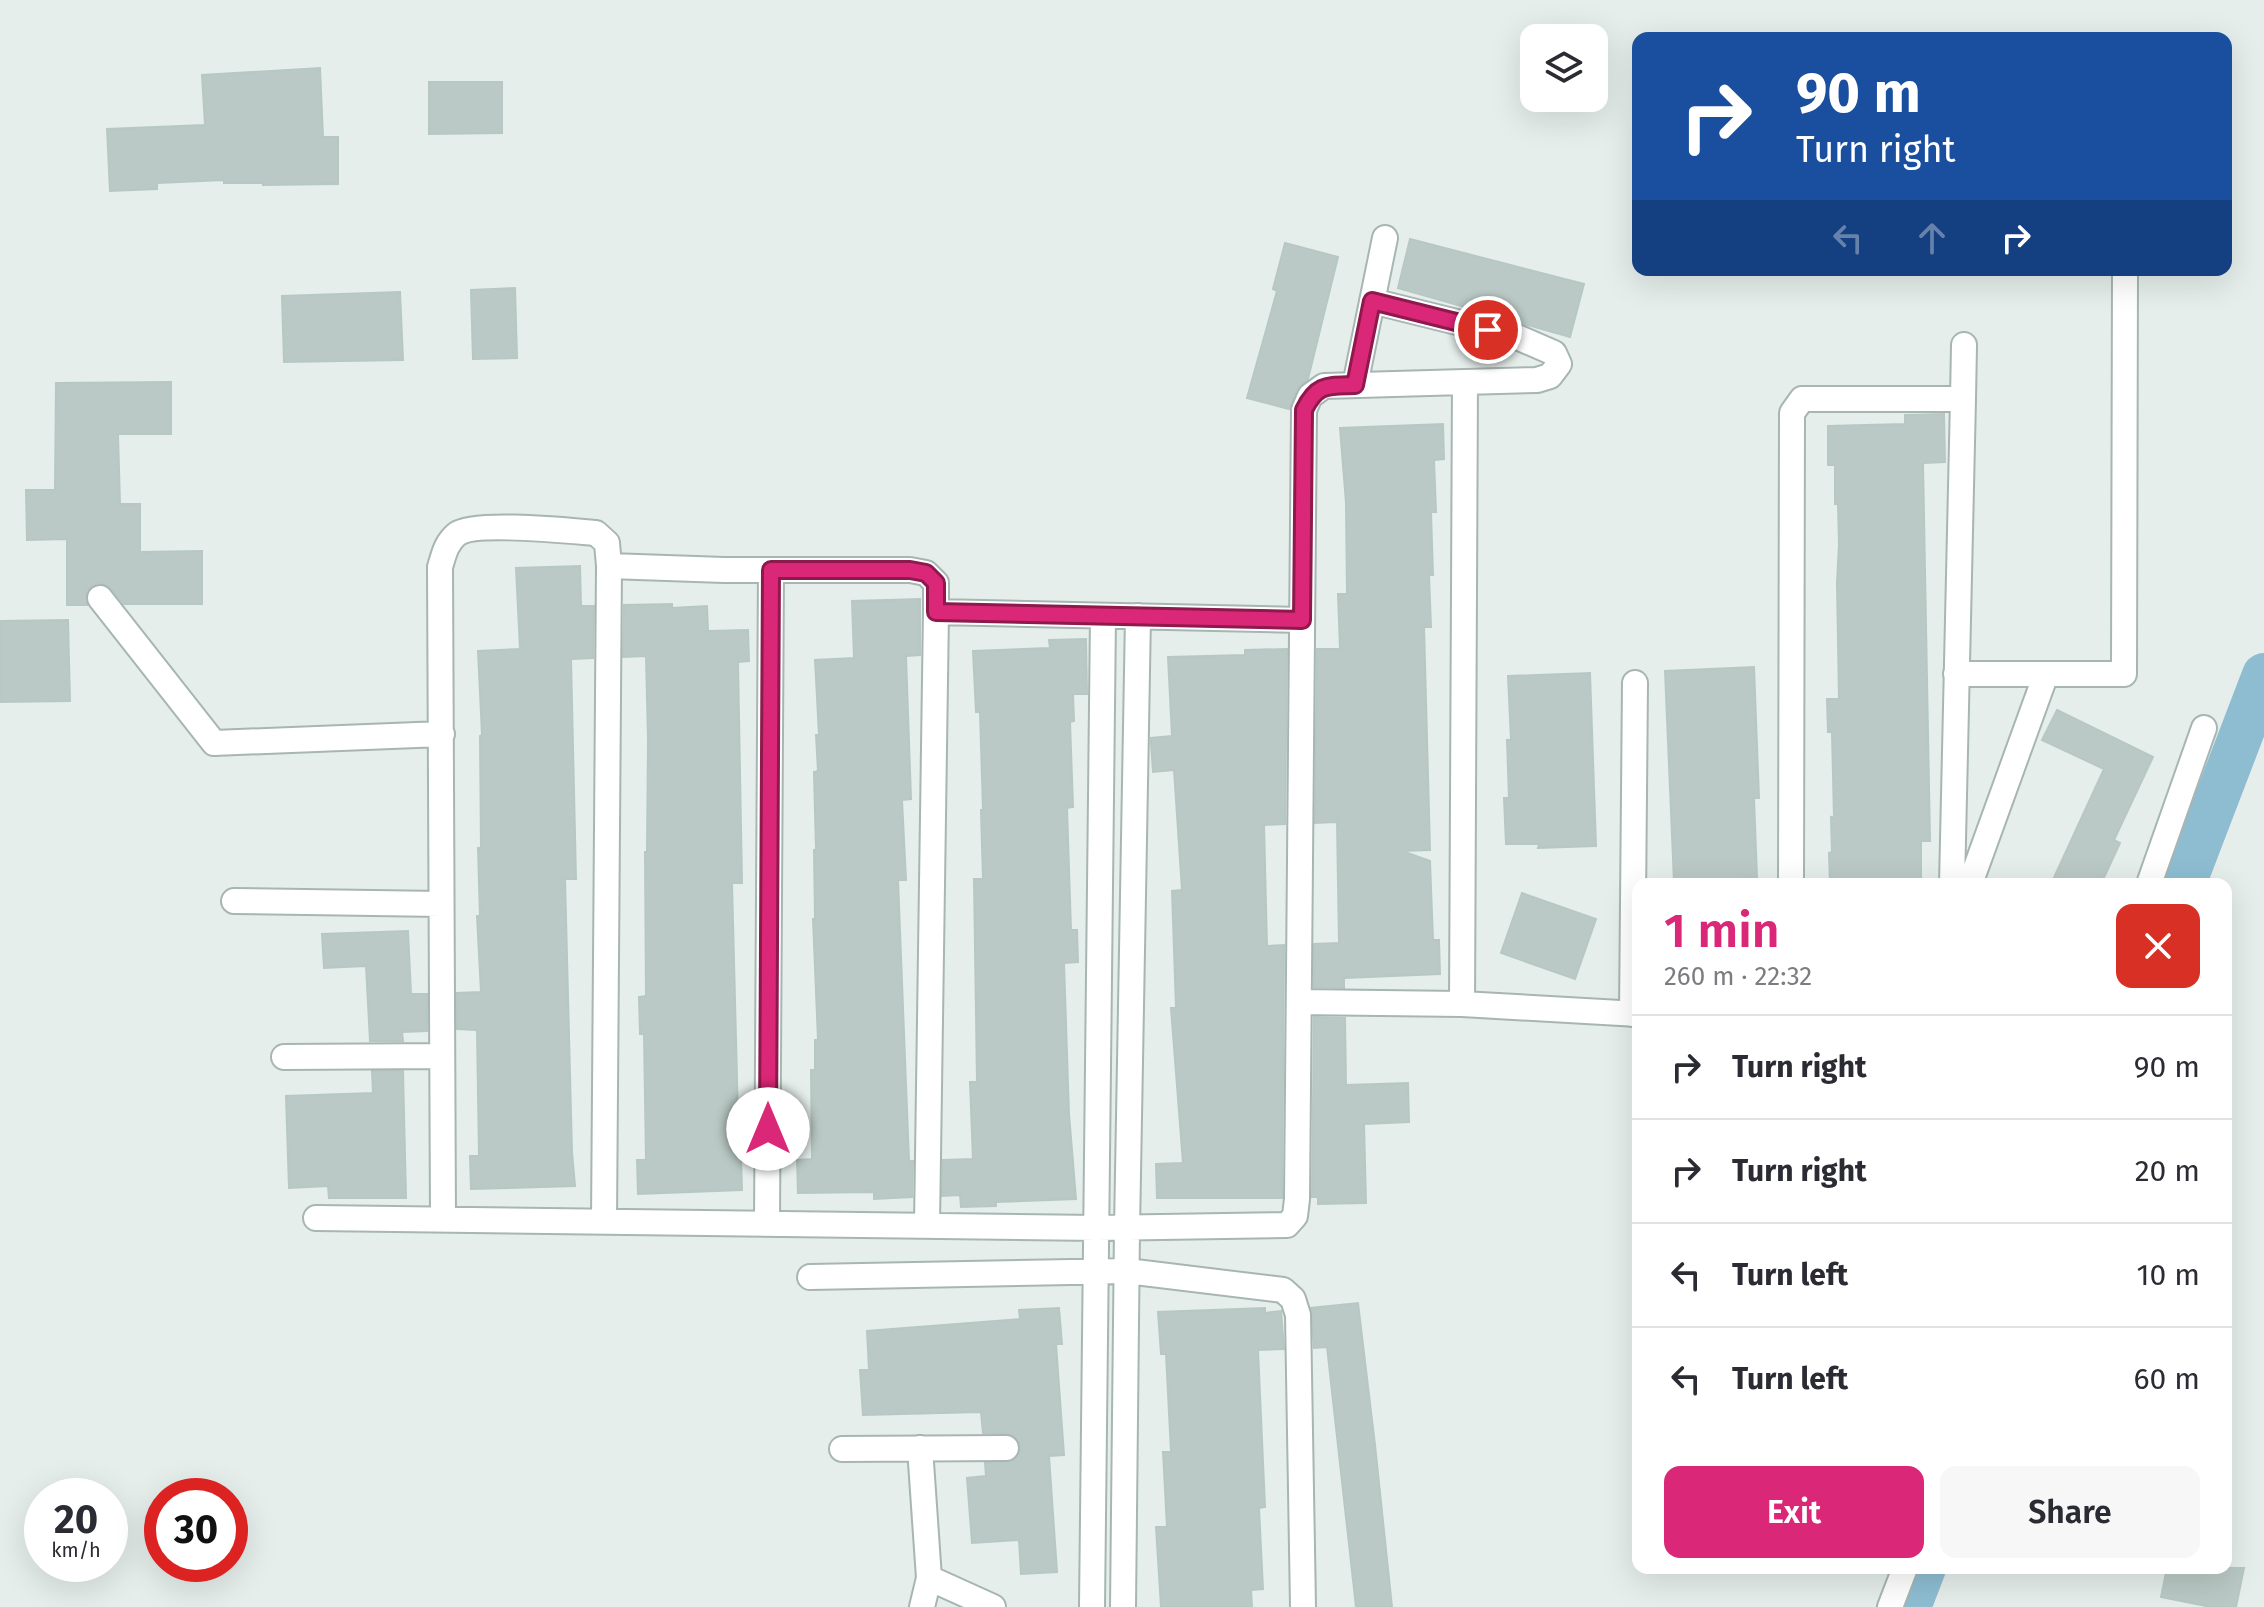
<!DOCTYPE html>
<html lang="en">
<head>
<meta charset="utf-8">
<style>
  body { margin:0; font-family:"Fira Sans",sans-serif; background:#f7f7f7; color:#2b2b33; height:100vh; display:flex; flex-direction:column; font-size:30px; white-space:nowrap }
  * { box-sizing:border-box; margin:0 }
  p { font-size:26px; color:#7c7c81 }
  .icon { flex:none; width:44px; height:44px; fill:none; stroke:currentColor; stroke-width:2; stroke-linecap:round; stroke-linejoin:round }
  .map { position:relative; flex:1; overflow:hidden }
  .panel { position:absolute; left:1632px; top:878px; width:600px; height:696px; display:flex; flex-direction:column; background:#fff; border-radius:16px; box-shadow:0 8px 32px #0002 }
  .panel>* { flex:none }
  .hud { position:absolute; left:1632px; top:32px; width:600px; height:244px; border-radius:16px; box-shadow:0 8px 32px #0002; background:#1a4fa0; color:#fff; overflow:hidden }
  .tools { position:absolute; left:1520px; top:24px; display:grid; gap:16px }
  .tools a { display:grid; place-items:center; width:88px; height:88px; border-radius:16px; background:#fff; box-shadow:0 8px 32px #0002; font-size:40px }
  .speed { position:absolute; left:24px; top:1478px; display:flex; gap:16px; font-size:40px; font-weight:700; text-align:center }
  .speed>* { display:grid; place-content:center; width:104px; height:104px; border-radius:50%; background:#fff; box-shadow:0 8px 32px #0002; line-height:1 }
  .speed small { font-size:20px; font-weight:400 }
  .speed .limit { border:12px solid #d22; background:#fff; color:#111 }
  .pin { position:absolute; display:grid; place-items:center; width:68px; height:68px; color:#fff; margin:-34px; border:4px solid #fff; border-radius:50%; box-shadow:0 2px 8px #0007 }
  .me { position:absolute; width:88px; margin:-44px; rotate:0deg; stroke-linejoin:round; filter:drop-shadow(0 0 6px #0008) }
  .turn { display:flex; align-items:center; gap:28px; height:168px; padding:0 32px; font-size:36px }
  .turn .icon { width:104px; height:104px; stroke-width:2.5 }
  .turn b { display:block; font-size:56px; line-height:68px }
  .lanes { display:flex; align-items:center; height:76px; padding:0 32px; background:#0003; justify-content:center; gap:40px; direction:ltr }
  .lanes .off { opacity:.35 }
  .round { display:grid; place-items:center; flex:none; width:84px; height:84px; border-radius:16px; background:#f7f7f7 }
  .summary { display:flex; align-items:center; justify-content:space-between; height:136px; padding:0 32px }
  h1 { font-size:48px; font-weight:600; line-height:60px; color:#db2777 }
  .primary-button { display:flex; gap:16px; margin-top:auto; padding:16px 32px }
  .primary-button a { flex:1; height:92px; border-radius:16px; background:#db2777; color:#fff; font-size:32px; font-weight:600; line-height:92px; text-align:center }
  .primary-button a+a { background:#f7f7f7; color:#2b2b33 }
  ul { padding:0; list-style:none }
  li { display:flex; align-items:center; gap:24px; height:104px; padding:0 32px; border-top:2px solid #e1e1e2 }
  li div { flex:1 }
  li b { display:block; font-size:30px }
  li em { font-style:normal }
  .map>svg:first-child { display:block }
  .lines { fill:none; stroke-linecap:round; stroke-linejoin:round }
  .canal { stroke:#8ebdd2; stroke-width:44 }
  .building { fill:#bac9c5; stroke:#b7c8c4; stroke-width:2 }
  .street-casing { stroke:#a7b6b3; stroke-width:28 }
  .street { stroke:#fff; stroke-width:24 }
  .route-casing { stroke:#8e194d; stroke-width:20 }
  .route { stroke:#db2777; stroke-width:14 }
</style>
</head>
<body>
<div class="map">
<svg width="2264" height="1607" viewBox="0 0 2264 1607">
  <rect width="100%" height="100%" fill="#e5eeeb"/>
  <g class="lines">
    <path class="canal" d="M2184,884L2264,675
      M1909,1607L1924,1568"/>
  </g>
  <path class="building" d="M320,68L323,137H338V184L263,185V183H224V180L157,183V189L110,191L107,129L205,125L202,75Z
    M429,82H502V133L429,134Z
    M1410,239L1584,284L1570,337L1398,288Z
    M1285,243L1338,257L1308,379L1297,389L1289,409L1247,398L1277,291L1273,289Z
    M515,288L517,358L473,359L471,290Z
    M400,292L403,360L284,362L282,296Z
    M171,382V434H118L120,504H140V552L202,551V604H124L111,588L99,583L91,586L86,592L87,605H67V539L27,540L26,490H55L56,383Z
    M1944,414L1945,462L1923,463L1930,841H1921V884H1830L1829,853L1832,852L1831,817L1834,818L1832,732H1828L1827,699H1839L1837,583L1839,544L1838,504H1835V465H1828V426L1905,424V415Z
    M1443,424L1444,459L1434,460L1436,512H1431L1433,575H1429L1431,627H1424L1430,850L1402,851L1430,861L1433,940H1439L1440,974L1344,978V988L1314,987V944L1339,943L1337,822L1315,823L1317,649H1340L1338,594H1347L1346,503L1340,428Z
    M580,566L581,606H594L593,658L571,659L576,879H565L572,1152L575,1186L471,1189L470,1156H479L477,1030L457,1029V993L481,992L477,916H480L478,848H481L480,736L482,735L478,651L520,649L516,568Z
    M920,599V655L906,656L911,799L902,800L906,880H898L909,1161H913L912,1197L874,1199V1192L798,1193L797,1160L812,1159L811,1070H815V1040H818L813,919H815L814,850H816L814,772L818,771L816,735H819L815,660L854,658L852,601Z
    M672,604V608L707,606L708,631L748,630L749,661L738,662L742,883H732L739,1157H741L742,1190L638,1194L637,1160H646L644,1034H640L639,997L646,996L645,852H647L648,740L646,656L623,657L624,605Z
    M68,620L70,701L0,702V621Z
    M1086,639L1087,694H1073L1074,721L1070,722L1073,807L1067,808L1071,930H1077L1078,962L1064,963L1069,1114L1076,1199L996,1202V1206L961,1207L960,1195L942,1196L943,1160L973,1159L970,1082H977L974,879H983L981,810H983L980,712H976L973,651L1050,648L1049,640Z
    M1287,649L1285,824L1264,825L1267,946L1284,945L1282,1198H1157L1156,1164L1183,1163L1171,1008H1176L1172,891L1182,890L1174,770L1153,772L1151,743V738L1172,736L1168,657L1245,655V650Z
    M1754,667L1759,798H1754L1757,878L1674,882L1665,671Z
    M1590,673L1596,846L1538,848L1539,844H1506L1504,798H1509L1507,740H1511L1508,676Z
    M2057,710L2153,757L2114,840L2120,843L2101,884H2051L2104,769L2042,740Z
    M1522,893L1596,919L1575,979L1501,953Z
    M408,931L411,994H427V1031L402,1032L403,1041H370L366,966L324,968L322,934Z
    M1314,1017L1345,1018L1346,1085L1408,1083L1409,1122L1364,1124L1366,1203L1318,1204V1197H1312Z
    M372,1071H403L406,1198H329L328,1186L289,1188L286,1096L373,1093Z
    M1358,1303L1375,1445L1392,1607H1356L1327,1347L1314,1348L1311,1308Z
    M1059,1308L1062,1344H1056L1064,1455L1049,1456L1057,1572L1021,1574L1019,1540L972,1543L967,1478L986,1476L985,1463L1014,1460L1021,1449L1018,1440L1007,1433H983L981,1412L863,1415L860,1370H869L867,1331L1020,1319L1019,1310Z
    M1265,1308V1313L1281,1311L1284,1349L1258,1350L1265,1507L1259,1508L1263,1589L1251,1590L1252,1607H1161L1156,1527H1167L1163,1452H1171L1166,1354H1161L1158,1312Z
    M2167,1568H2244L2236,1607H2211L2161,1597Z"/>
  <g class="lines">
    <defs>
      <path id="street" d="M1355,385L1385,238
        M1963,399L1964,345
        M100,598L214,743L442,734
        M1956,674H2124L2125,270
        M1791,884L1792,413L1802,399H1963L1952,884
        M1970,884L2046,674
        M2149,884L2204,728
        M234,901L441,904
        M1299,1002L1462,1004L1638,1014
        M1462,1004L1465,383
        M1632,1014L1635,683
        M284,1057L442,1056
        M316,1218L1098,1228L1287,1225L1295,1216L1297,1199L1304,410L1310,396L1324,386L1537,380L1550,376L1559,364L1554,353L1517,337L1372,301
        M443,1218L440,567C444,554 446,543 457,534C475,521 571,531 596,533L607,543L609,566L724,570H910L926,573L936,583V612L1302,620
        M604,1221L609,566
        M767,1222L771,570
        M927,1224L936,612
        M810,1277L1127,1271L1283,1290L1293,1299L1298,1315L1303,1607
        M920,1448L929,1578L922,1607
        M842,1449L1006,1448
        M929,1578L993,1607
        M1092,1607L1103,616
        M1123,1607L1127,1229L1138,616
        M1890,1607L1905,1568"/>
    </defs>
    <use href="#street" class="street-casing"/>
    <use href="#street" class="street"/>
  </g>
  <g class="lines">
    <defs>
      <path id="route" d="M768,1129L771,570H910L926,573L936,583V612L1302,620L1304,410C1317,383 1328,386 1355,385L1372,301L1488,330"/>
    </defs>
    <use href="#route" class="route-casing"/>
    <use href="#route" class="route"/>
  </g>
</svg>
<div class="tools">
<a><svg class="icon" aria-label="layers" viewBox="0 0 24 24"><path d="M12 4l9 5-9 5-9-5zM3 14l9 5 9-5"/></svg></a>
</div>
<div class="speed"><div>20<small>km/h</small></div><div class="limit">30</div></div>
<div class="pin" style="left:1488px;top:330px;background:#d93025"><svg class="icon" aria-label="arrive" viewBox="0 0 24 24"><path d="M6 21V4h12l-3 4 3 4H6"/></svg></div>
<svg class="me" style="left:768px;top:1129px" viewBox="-20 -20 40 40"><circle r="19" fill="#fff"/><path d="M0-13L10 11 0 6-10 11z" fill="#db2777"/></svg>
<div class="hud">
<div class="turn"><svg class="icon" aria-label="right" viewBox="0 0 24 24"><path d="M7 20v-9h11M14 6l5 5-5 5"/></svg><div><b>90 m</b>Turn right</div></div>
<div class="lanes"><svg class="icon off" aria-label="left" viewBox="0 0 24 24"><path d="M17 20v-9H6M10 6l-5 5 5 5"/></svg><svg class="icon off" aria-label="ahead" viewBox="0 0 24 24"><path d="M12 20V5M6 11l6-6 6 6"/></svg><svg class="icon" aria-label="right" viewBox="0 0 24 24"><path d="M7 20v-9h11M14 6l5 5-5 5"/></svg></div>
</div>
<section class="panel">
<div class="summary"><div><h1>1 min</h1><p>260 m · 22:32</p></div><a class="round" style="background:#d93025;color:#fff"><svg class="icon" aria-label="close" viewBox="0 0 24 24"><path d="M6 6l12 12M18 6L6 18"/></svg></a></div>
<ul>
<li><svg class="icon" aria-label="right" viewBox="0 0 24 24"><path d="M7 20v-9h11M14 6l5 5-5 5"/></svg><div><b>Turn right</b></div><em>90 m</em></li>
<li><svg class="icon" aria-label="right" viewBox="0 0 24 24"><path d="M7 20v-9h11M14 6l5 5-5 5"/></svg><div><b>Turn right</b></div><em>20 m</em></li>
<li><svg class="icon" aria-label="left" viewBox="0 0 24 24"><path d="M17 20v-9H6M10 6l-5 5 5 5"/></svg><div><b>Turn left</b></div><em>10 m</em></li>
<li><svg class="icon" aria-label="left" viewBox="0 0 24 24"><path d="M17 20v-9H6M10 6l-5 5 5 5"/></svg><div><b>Turn left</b></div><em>60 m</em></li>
</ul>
<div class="primary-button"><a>Exit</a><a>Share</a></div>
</section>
</div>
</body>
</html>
